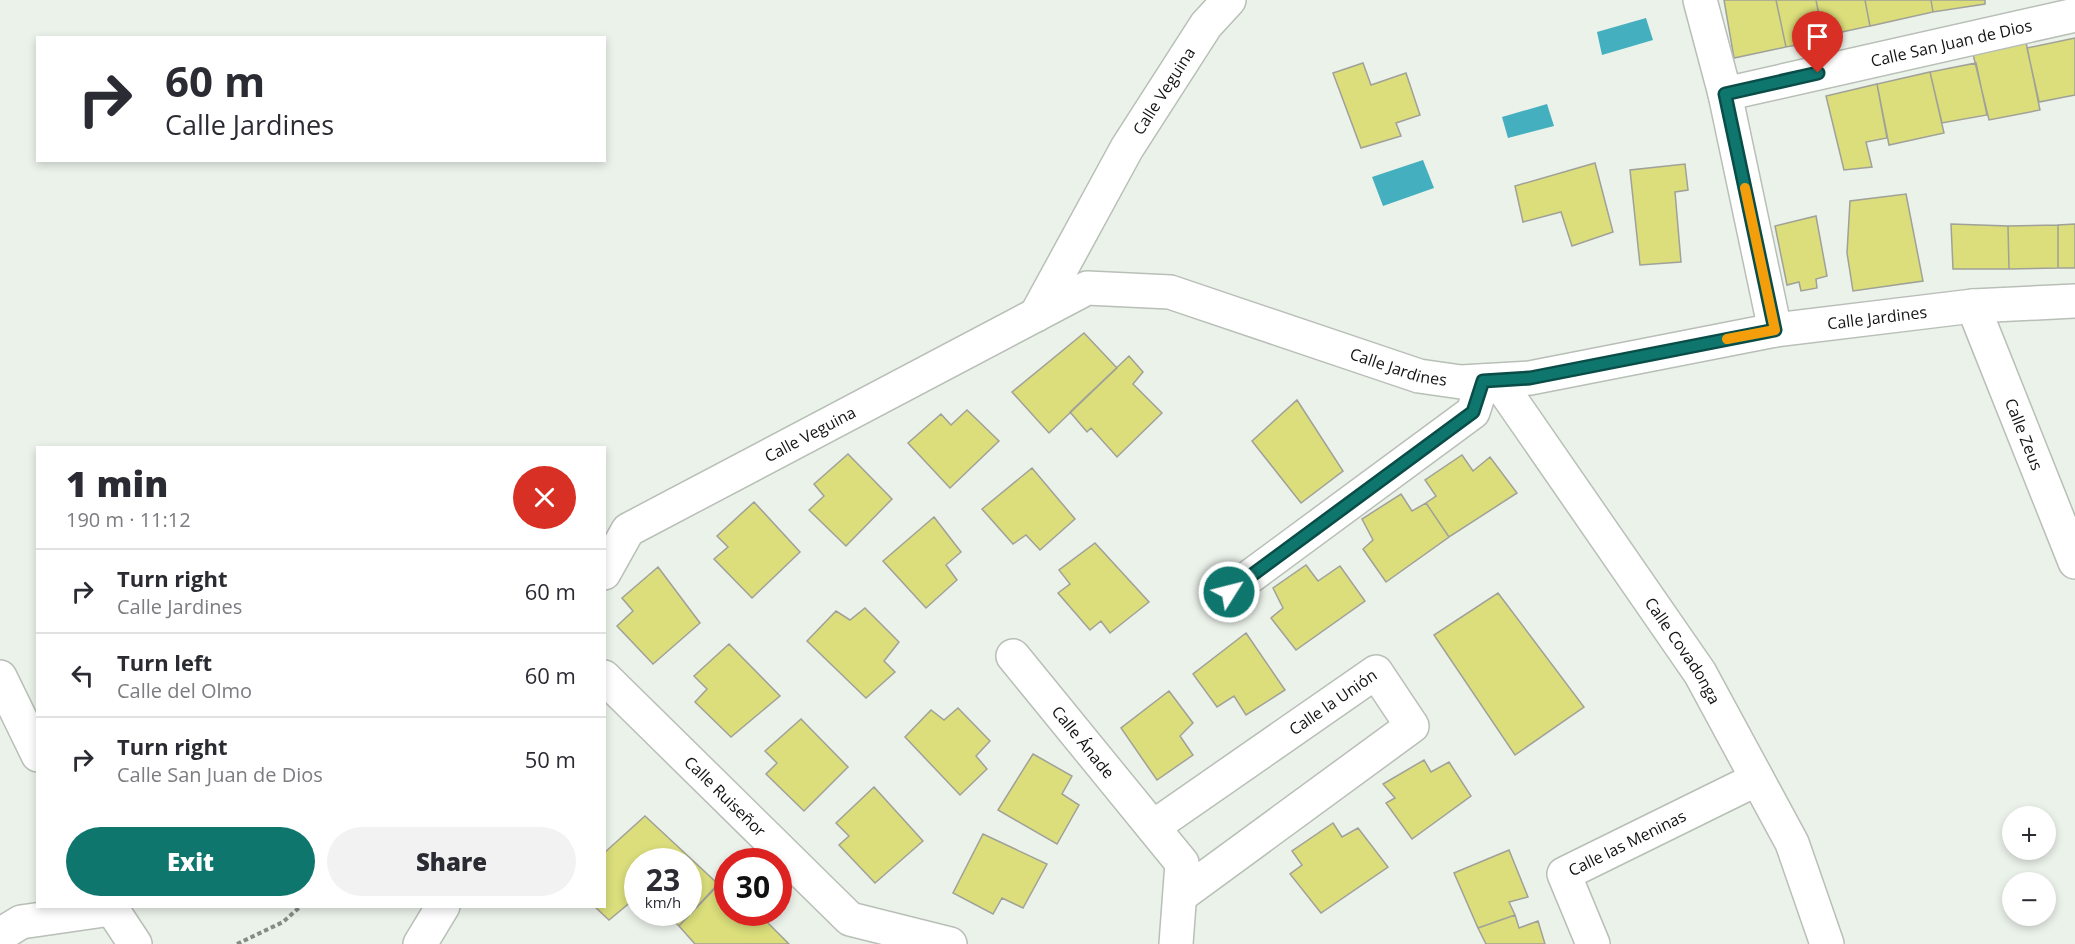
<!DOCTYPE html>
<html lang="en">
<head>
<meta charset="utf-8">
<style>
  body { margin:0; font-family:"Open Sans",sans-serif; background:#f2f2f3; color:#2b2b33; height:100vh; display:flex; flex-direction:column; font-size:22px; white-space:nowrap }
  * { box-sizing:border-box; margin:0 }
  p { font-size:20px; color:#7c7c81 }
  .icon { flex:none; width:33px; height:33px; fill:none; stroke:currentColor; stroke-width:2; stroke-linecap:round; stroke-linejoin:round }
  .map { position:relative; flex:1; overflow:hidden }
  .drawer { position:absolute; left:36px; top:446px; width:570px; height:462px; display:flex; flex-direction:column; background:#fff; border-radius:0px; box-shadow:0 3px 9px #0003 }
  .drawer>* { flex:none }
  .banner { position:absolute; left:36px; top:36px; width:570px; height:126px; border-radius:0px; box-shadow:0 3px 9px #0003; background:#fff; color:#2b2b33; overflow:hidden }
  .controls { position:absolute; left:2002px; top:806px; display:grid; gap:12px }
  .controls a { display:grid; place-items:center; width:54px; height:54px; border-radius:50%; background:#fff; box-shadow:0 3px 9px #0003; font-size:30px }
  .speed { position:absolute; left:624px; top:848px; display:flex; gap:12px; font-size:30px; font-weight:700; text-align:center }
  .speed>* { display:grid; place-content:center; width:78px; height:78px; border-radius:50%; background:#fff; box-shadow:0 3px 9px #0003; line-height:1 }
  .speed small { font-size:15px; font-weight:400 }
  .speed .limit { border:9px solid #d22; background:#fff; color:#111 }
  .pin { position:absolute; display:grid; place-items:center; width:51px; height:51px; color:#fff; margin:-62px -26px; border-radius:50% 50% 50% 0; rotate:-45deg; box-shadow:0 0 6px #0007 }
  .pin .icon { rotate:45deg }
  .me { position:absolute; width:66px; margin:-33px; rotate:54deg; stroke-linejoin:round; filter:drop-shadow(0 0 4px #0008) }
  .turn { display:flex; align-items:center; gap:21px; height:126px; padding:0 30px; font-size:27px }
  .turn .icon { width:78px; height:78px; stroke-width:2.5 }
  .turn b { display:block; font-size:42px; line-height:51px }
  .round { display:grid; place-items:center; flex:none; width:63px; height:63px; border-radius:32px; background:#f2f2f3 }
  .headline { display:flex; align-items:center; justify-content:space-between; height:102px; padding:0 30px }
  h1 { font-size:36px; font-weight:800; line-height:45px }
  .button { display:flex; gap:12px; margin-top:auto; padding:12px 30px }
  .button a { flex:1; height:69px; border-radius:36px; background:#0f766e; color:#fff; font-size:24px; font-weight:800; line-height:69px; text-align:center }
  .button a+a { background:#f2f2f3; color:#2b2b33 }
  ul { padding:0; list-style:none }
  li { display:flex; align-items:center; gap:18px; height:84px; padding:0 30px; border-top:2px solid #e1e1e2 }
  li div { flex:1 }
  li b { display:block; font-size:22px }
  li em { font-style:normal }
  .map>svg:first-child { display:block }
  .water { fill:#44afbe }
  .building { fill:#dbde7b; stroke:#a0a198; stroke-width:1.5 }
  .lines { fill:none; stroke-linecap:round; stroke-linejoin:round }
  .street-casing { stroke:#b8bfb7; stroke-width:36 }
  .path { stroke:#868b85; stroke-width:4; stroke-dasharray:4.5 3; stroke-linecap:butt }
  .street { stroke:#fff; stroke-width:33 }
  .route-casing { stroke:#0a4d48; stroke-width:15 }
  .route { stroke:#0f766e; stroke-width:10 }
  .slow { stroke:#f59e0b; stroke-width:10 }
  .labels { text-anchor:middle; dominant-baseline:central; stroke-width:4.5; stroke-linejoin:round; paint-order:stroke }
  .street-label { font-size:16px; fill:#111411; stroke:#f9fff9 }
</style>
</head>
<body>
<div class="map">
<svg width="2075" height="944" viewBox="0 0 2075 944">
  <rect width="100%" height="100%" fill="#ebf2ea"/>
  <path class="water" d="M1646,18L1653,40L1602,55L1597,32Z
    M1547,104L1554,126L1508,138L1502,117Z
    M1423,160L1434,188L1383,206L1372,177Z"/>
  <path class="building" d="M1724,0H1776L1786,47L1734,58Z
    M1776,0H1816L1824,40L1786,47Z
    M1816,0H1865L1870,26L1823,36Z
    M1865,0H1931L1933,12L1870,26Z
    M1931,0H1985V4L1933,12Z
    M2075,38V95L2039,102L2027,48Z
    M2026,42L2040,110L1989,120L1973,54Z
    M1363,63L1371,85L1406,73L1420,115L1396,123L1401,136L1361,148L1333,73Z
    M1976,63L1987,115L1942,123L1930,72Z
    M1930,72L1944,133L1889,145L1877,84Z
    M1877,84L1887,138L1866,142L1872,167L1844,170L1826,96Z
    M1595,163L1613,232L1572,246L1561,212L1523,222L1515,186Z
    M1685,164L1688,190L1675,192L1681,262L1640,265L1630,170Z
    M1906,194L1923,281L1853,291L1847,253L1850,201Z
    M1816,216L1827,276L1816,279L1817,288L1801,291L1799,282L1787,285L1775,226Z
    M1951,224L2008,226L2009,269H1953Z
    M2075,224V268H2058V225Z
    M2058,225V268L2009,269L2008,226Z
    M1084,333L1117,368L1049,433L1012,392Z
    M1129,356L1143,372L1133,384L1162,413L1117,457L1091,428L1087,432L1070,412Z
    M1297,400L1343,471L1301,503L1252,441Z
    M967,410L999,441L950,488L908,443L941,414L951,425Z
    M848,454L892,499L846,546L809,510L824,496L814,484Z
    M1462,455L1473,471L1490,457L1517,493L1449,537L1426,503L1436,496L1425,480Z
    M1032,468L1075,519L1040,550L1026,535L1013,544L982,509Z
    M1401,494L1412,511L1426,503L1449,537L1386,582L1363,549L1373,540L1362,519Z
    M754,502L800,552L752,598L714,559L728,547L717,536Z
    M934,517L961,552L946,565L957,580L926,608L883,561Z
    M1095,543L1149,602L1110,633L1101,621L1090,630L1058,593L1070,584L1059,570Z
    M1306,565L1318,581L1340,566L1365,601L1296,650L1271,618L1283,608L1273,588Z
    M658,567L700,623L653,664L617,626L633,611L622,598Z
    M1498,593L1584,707L1515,755L1434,635Z
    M865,608L899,642L884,661L895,672L866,698L807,641L836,611L850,620Z
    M1246,633L1285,690L1246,715L1234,696L1217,707L1193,674Z
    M729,644L780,696L731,737L695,702L707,689L694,676Z
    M1169,691L1193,723L1180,736L1193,755L1157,780L1121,728Z
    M958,708L990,741L976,756L987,769L960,795L905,737L931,710L944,720Z
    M801,719L848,767L804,811L766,774L777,763L765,751Z
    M1033,754L1072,776L1062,794L1079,805L1057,844L998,810Z
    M1424,760L1431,772L1449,762L1471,796L1412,839L1386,803L1395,798L1383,784Z
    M874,787L923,841L875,883L839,845L849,836L836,823Z
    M645,816L718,884L679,926L664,912H688V861H638V896L609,920L594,906H604V853Z
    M1333,823L1342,837L1358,828L1388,867L1321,913L1290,874L1302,865L1292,851Z
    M983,834L1047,864L1023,908L1002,898L993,914L953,893Z
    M1509,850L1528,897L1509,902L1515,915L1478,928L1454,873Z
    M725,878L728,881V912H757L789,944H695L679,926Z
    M1515,915L1519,928L1538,921L1545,944H1486L1478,928Z"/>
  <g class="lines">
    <defs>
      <g id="street">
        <path d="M1700,0L1725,94L1775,330"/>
        <path id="s1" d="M1725,94L2075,15"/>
        <path id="s2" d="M1973,306L2075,562"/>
        <path id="s3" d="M1036,315L1127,148L1206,25L1229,0"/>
        <path id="s4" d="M1498,381L1700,673L1792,843L1827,944"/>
        <path id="s5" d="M604,573L628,530L1087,288L1170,292L1419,376L1461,382L1530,378L1775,330L1973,306L2075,301"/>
        <path d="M1229,592L1473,412L1483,381"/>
        <path id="s6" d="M1013,656L1182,863L1176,944"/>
        <path d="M0,677L38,755"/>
        <path id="s7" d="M604,677L850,919L950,944"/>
        <path id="s8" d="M1153,827L1376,672L1412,726L1180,896"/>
        <path d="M110,906L135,944"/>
        <path d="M0,935L21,922L111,909"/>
        <path d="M420,944L443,906"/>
        <path id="s9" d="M1593,944L1564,874L1757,779"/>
      </g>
    </defs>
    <use href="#street" class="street-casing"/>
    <path class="path" d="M237,944L283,922L301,906"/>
    <use href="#street" class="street"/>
  </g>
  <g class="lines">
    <defs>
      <path id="route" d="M1229,592L1473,412L1483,381L1530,378L1775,330L1725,94L1818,73"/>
    </defs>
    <use href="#route" class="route-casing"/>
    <use href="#route" class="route"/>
    <path class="slow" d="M1727,339L1775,330L1745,188"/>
  </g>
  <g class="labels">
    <g class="street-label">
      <text stroke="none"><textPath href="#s1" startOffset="232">Calle San Juan de Dios</textPath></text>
      <text stroke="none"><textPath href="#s3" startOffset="258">Calle Veguina</textPath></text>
      <text stroke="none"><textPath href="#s5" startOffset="1378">Calle Jardines</textPath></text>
      <text stroke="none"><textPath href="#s5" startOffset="892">Calle Jardines</textPath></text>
      <text stroke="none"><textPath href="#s5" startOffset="255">Calle Veguina</textPath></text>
      <text stroke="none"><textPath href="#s2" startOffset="138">Calle Zeus</textPath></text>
      <text stroke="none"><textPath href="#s4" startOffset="327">Calle Covadonga</textPath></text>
      <text stroke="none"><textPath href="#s8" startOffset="219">Calle la Unión</textPath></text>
      <text stroke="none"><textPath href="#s6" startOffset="111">Calle Ánade</textPath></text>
      <text stroke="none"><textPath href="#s7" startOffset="170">Calle Ruiseñor</textPath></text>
      <text stroke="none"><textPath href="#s9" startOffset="146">Calle las Meninas</textPath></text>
    </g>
  </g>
</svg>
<div class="controls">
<a>+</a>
<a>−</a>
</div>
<div class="speed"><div>23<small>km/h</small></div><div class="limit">30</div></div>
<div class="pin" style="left:1818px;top:73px;background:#d93025"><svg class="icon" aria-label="arrive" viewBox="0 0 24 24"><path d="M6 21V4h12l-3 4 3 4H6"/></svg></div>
<svg class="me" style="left:1229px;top:592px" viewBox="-20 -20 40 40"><circle r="17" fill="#0f766e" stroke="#fff" stroke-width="3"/><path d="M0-11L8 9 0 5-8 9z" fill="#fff"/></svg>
<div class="banner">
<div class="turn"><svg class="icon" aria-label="right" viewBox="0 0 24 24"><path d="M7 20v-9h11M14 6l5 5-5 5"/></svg><div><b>60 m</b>Calle Jardines</div></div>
</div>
<section class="drawer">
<div class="headline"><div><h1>1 min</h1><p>190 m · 11:12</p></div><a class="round" style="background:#d93025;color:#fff"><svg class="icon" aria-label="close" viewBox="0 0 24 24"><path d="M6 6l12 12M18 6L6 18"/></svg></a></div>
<ul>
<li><svg class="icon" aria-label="right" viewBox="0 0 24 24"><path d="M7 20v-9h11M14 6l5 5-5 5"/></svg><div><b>Turn right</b><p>Calle Jardines</p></div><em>60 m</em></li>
<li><svg class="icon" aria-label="left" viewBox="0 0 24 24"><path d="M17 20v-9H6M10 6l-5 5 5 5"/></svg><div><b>Turn left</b><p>Calle del Olmo</p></div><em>60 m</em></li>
<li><svg class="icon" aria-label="right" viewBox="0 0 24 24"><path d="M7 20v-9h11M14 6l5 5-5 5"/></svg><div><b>Turn right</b><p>Calle San Juan de Dios</p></div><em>50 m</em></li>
</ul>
<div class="button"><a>Exit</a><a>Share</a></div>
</section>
</div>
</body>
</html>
